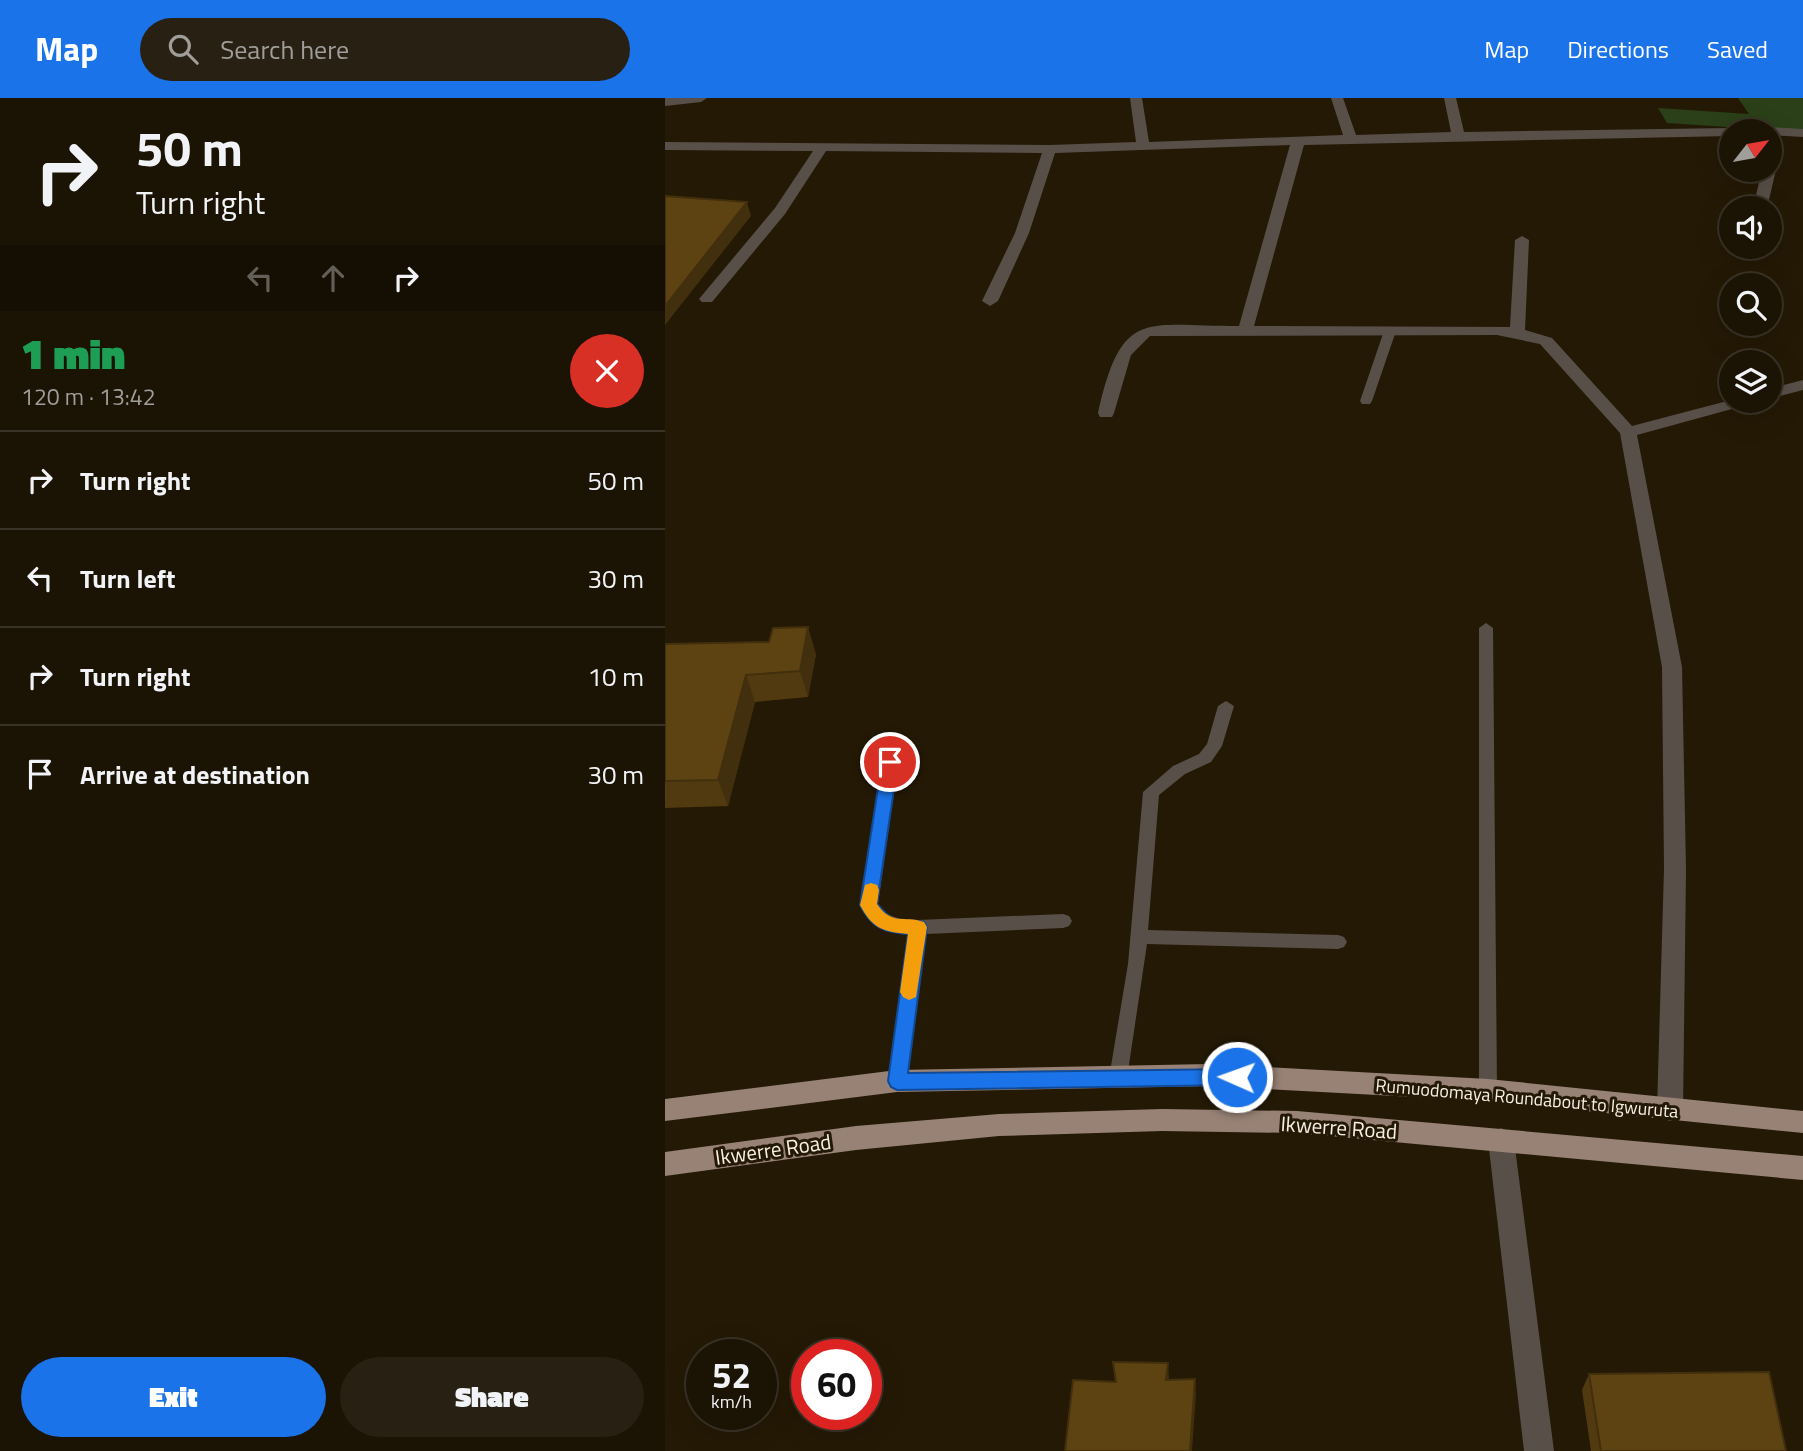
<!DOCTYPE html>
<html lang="en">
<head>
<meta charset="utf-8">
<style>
  body { margin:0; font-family:"Titillium Web",sans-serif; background:#282013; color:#f1f3f6; height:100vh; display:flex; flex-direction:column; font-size:26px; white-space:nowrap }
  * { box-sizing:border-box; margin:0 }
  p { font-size:23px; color:#a09e9a }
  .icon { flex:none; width:38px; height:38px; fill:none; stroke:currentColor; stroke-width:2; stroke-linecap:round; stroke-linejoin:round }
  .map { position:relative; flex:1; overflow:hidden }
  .panel { display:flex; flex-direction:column; background:#1b1304; width:665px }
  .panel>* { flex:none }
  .banner { background:#1b1304; color:#f1f3f6; overflow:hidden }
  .needle { width:46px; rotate:59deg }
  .tools { position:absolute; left:1054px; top:21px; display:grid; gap:14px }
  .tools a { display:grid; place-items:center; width:63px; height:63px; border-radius:50%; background:#1b1304; box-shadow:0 7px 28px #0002,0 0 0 2px #393226; font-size:35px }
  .speed { position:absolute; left:21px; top:1241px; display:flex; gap:14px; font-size:35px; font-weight:700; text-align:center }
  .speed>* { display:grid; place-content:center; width:91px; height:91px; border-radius:50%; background:#1b1304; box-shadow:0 7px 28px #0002,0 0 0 2px #393226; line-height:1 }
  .speed small { font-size:18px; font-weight:400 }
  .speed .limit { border:10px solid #d22; background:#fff; color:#111 }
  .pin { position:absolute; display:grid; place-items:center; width:60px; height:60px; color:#fff; margin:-30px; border:4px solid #fff; border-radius:50%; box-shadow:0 2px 7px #0007 }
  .me { position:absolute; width:77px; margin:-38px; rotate:272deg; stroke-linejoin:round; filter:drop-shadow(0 0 5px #0008) }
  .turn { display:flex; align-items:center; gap:24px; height:147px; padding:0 21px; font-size:32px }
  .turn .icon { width:91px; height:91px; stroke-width:2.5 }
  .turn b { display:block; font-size:49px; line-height:60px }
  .lanes { display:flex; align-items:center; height:66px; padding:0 21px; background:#0003; justify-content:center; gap:35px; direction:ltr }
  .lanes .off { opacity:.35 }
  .round { display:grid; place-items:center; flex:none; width:74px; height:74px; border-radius:37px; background:#282013 }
  .overview { display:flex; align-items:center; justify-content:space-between; height:119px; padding:0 21px }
  h1 { font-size:42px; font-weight:800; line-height:52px; color:#1e9e55 }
  .cta { display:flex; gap:14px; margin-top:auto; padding:14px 21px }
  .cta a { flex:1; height:80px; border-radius:42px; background:#1a73e8; color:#fff; font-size:28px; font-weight:800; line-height:80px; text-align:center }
  .cta a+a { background:#282013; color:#f1f3f6 }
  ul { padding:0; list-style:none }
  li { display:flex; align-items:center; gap:21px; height:98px; padding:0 21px; border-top:2px solid #393226 }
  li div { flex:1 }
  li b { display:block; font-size:26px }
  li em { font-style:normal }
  header { display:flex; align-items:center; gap:42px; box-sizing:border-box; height:98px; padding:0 35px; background:#1a73e8; color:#fff }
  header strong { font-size:33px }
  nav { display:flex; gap:38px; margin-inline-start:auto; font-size:24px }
  .search { width:490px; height:63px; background:#282013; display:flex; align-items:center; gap:18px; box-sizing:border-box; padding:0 24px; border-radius:38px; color:#a09e9a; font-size:26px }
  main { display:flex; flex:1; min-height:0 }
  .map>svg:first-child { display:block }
  .green { fill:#2b3f19 }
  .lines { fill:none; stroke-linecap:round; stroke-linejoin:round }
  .service { fill:#594f49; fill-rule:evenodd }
  .minor { fill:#594f49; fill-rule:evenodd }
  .primary { fill:#988276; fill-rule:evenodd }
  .wall { fill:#513a0f }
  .shaded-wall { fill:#422f0d }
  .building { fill:#5e4312; stroke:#422f0d; stroke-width:2 }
  .route { fill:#1a73e8; stroke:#114b97; stroke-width:2 }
  .slow { fill:#f59e0b }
  .labels { text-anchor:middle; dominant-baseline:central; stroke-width:6; stroke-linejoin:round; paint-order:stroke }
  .street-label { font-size:18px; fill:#f8f0e4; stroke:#241905 }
  .near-street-label { font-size:21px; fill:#f8f0e4; stroke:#241905 }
</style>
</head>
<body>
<header>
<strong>Map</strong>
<div class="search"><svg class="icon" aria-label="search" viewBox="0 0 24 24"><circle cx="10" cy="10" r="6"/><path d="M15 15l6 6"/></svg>Search here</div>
<nav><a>Map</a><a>Directions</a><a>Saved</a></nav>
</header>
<main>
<section class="panel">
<div class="banner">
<div class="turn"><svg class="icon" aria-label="right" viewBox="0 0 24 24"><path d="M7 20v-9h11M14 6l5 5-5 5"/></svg><div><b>50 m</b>Turn right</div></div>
<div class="lanes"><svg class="icon off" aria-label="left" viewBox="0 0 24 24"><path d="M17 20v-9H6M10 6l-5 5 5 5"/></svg><svg class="icon off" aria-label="ahead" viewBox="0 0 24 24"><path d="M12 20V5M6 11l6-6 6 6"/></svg><svg class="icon" aria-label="right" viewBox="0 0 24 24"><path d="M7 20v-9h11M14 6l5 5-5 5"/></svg></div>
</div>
<div class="overview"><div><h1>1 min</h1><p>120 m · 13:42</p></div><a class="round" style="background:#d93025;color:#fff"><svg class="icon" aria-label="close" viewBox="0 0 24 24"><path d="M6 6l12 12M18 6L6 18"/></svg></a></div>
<ul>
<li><svg class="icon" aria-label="right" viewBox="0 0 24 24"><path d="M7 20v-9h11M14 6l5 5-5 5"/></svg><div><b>Turn right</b></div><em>50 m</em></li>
<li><svg class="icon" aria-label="left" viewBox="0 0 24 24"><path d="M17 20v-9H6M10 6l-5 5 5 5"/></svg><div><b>Turn left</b></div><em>30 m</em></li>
<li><svg class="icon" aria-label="right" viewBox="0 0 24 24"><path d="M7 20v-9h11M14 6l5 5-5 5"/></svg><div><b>Turn right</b></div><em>10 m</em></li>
<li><svg class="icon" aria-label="arrive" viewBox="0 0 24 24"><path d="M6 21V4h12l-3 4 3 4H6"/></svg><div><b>Arrive at destination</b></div><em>30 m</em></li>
</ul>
<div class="cta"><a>Exit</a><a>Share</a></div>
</section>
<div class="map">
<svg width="1138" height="1353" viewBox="0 0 1138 1353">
  <rect width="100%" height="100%" fill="#241905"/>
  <path class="green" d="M1073,0H1138V34L1002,25L993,10L1084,16Z"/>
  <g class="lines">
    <path class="service" d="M725,230L731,233L707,303L705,306H697L695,303L719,233Z
      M821,525L828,530L832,992L830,998L823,1000L816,998L814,992V530Z
      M561,603L569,608L557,648L546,664L520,676L494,697L483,832L673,837L679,839L682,844L679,849L673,851L482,846L462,980L460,986L453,988L446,986L444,980L463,866L478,694L508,668L534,656L542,646L553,608Z
      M225,658L233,664L213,806C224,821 235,821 253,822L398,816L404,818L407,823L404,828L398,830L261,836L241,983L239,989L232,991L225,989L223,983L243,836C221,835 206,827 196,807L217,664Z"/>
    <path class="minor" d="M0,0H42L36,4L0,8Z
      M465,0H477L484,44L678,37L666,0H678L691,37L786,34L779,0H791L799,34L1066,30L1072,33H1066V38L639,47L589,228L845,229L850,142L857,138L864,142L860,232L887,240L967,328L1066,302L1087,303L1085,306L972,337L1017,569L1021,771L1018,1012L1014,1020L1005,1023L996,1020L992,1012L999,771L997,569L955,335L875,246L832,237L485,238L466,257L449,315L447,319H435L433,315C457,209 479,228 574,228L625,47L390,55L364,135L333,203L325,208L317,203L350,135L377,55L161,53L120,116L47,204H37L34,201L110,110L148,53L0,52V44L385,47L471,44Z
      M1104,29L1138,31V39L1104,37V33H1097Z
      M1104,68L1111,72L1102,110H1088L1097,72H1104Z
      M1138,282V292L1104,301V291Z
      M836,1030L845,1034L849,1042L889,1353H859L823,1042L827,1034Z"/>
    <path class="primary" d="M544,966L823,981L1138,1013V1035L823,1003L544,988L232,994L0,1023V1001L232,972Z
      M497,1011L632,1013L1138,1058V1082L632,1035L497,1033L334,1038L191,1052L0,1078V1054L191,1028L334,1016Z"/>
  </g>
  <path class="wall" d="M0,546L151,556L143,599L90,604L63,708L0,710Z
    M924,1276L1121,1353H926L917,1292Z"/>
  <path class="shaded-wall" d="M82,104L86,118L0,227V208Z
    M143,529L151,556L143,599L135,573Z
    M81,577L90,604L63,708L53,682Z
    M503,1265L504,1281L502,1298L501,1282Z
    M530,1281L531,1297L527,1353H525Z"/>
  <path class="building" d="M0,98L82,104L0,208Z
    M143,529L135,573L81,577L53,682L0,683V546L104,544L108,530Z
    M448,1264L503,1265L501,1282L530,1281L525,1353H400L408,1282L451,1284Z
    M1104,1274L1121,1353H936L924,1276Z"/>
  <path class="route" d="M225,658L233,664L212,806L226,821L259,824L262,829L243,975L572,971L578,973L581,979L578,985L572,987L232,992L226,989L223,983L243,836C218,834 207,830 195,807L217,664Z"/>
  <path class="slow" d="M206,785L212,787L214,792L212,806C227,828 238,817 259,824L262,829L251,899L244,902L238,899L235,894L243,836C218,834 207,830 195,807L200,787Z"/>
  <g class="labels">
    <g class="street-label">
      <text transform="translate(862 1000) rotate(5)">Rumuodomaya Roundabout to Igwuruta</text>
    </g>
    <g class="near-street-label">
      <text transform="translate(674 1029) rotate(4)">Ikwerre Road</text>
      <text transform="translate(108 1051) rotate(-8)">Ikwerre Road</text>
    </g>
  </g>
</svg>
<div class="tools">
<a><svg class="needle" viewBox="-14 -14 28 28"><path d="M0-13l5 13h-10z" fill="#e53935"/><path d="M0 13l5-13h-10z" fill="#a09e9a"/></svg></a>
<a><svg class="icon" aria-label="sound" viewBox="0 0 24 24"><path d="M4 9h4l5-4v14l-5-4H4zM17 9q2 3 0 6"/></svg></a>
<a><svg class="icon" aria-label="search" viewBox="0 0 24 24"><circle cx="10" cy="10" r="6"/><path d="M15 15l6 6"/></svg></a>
<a><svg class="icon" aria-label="layers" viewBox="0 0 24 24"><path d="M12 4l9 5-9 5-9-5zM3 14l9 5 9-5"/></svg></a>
</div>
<div class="speed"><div>52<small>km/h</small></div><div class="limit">60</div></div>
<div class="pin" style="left:225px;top:664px;background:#d93025"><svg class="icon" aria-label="arrive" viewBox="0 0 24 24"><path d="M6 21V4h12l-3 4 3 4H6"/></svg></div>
<svg class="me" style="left:572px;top:979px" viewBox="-20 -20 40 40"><circle r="17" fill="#1a73e8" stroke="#fff" stroke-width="3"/><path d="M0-11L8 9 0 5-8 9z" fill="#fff"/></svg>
</div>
</main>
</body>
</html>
